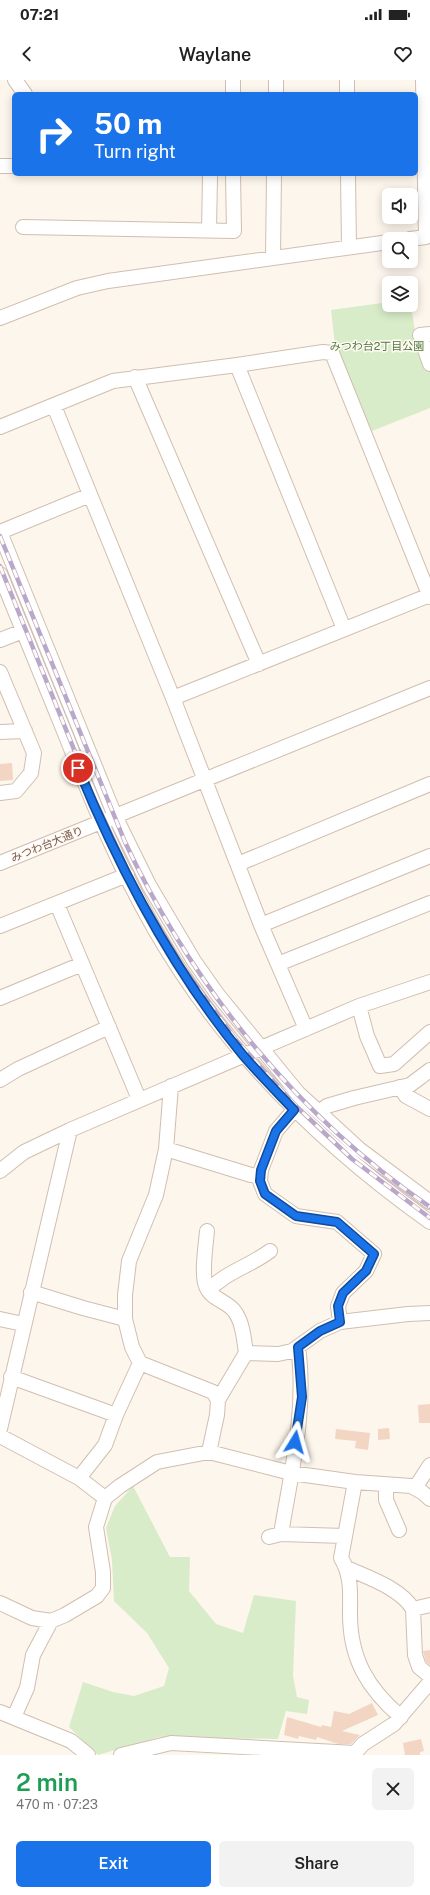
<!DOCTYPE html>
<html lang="en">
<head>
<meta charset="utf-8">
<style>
  body { margin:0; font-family:"Public Sans","Noto Sans JP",sans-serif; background:#f2f2f2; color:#222; height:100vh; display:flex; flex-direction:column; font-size:15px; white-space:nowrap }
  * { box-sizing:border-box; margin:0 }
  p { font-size:13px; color:#767676 }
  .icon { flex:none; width:22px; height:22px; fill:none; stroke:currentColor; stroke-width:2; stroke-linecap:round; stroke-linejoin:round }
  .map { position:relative; height:1675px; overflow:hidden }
  .panel { display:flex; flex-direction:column; background:#fff; flex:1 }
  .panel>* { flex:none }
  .hud { position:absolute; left:12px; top:12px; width:406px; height:84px; border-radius:6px; box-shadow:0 2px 10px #0003; background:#1a73e8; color:#fff; overflow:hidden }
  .fabs { position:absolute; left:382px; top:108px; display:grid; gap:8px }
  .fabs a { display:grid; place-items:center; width:36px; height:36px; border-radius:6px; background:#fff; box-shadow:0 2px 10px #0003; font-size:20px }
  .pin { position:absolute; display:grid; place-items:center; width:34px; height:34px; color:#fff; margin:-17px; border:2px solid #fff; border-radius:50%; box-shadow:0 1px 4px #0007 }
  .me { position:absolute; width:44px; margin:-22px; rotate:8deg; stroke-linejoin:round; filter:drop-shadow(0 0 3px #0008) }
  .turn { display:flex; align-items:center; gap:14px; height:84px; padding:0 16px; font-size:18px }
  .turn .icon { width:52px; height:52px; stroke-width:2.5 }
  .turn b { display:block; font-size:28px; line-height:34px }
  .round { display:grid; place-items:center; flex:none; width:42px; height:42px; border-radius:6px; background:#f2f2f2 }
  .headline { display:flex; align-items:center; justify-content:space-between; height:68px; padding:0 16px }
  h1 { font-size:24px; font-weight:600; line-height:30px; color:#1e9e55 }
  .button { display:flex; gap:8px; margin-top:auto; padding:8px 16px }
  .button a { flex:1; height:46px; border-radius:6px; background:#1a73e8; color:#fff; font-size:16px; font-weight:600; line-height:46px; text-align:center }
  .button a+a { background:#f2f2f2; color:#222 }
  .status { display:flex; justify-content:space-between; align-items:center; height:28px; padding:0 20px; background:#fff; direction:ltr }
  .status svg { height:11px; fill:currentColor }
  header { display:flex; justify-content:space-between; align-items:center; height:52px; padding:0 16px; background:#fff; font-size:18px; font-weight:600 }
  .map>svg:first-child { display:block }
  .green { fill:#d8ecc9 }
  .building { fill:#f3d5c3 }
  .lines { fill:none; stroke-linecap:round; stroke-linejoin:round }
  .minor-casing { stroke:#d1beb0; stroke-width:16 }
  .minor { stroke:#fff; stroke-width:14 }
  .rail-casing { stroke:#b9a8c9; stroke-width:4.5 }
  .rail { stroke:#fffaf3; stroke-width:3; stroke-dasharray:9; stroke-linecap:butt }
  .route-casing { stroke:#114b97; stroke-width:10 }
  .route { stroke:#1a73e8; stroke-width:7 }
  .labels { text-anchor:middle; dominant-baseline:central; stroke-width:3; stroke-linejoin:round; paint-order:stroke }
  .park-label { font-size:11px; fill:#537a41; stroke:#fffaf3 }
  .street-label { font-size:11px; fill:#7a5c4d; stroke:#fffaf3 }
</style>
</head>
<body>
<div class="status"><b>07:21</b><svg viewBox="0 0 49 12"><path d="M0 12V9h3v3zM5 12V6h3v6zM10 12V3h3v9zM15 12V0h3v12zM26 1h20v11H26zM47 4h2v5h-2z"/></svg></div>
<header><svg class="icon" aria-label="back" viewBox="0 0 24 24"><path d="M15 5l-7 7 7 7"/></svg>Waylane<svg class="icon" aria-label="heart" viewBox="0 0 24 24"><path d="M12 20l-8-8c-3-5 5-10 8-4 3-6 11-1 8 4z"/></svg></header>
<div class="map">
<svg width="430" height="1675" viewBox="0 0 430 1675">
  <rect width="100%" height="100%" fill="#fdf6ec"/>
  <path class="green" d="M389,222V225H411L415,252L430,289V328L372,351L367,349L336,274L331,230Z
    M133,1406L170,1477H190L189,1511L216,1544L243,1553L254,1515L296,1521L293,1596L297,1617L309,1620L307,1634L286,1631L278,1659L159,1657L98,1675L69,1647L83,1602L113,1612L134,1616L164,1606L169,1588L147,1553L114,1521L112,1480L106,1448L115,1426Z"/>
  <path class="building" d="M12,683L13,700L0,701V684Z
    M430,1324V1343H419L418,1325Z
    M389,1348L390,1359L378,1360V1349Z
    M336,1349L370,1353L368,1370L355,1368L356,1361L335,1359Z
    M430,1570V1585L426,1582L423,1571Z
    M372,1623L378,1635L342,1651L360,1655L351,1664H338L317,1657L316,1660L299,1656L298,1659L284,1655L287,1637L321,1647L322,1645L331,1647L334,1631L349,1634Z
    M421,1659L424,1671L420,1672V1675H405L403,1663Z"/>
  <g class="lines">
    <defs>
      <path id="minor" d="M15,0L25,14
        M233,0V14
        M347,0V14
        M276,14V0
        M0,86H14
        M348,94L349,167
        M23,147L234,151L233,94
        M209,150L210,96
        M410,159L426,157L423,0
        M273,178L274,94
        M0,238L77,208L108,201L389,162
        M430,254L420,255L430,284
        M237,285L344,549
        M135,297L259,584
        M54,326L173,618L261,845L306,949
        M0,347L113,301L237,285L323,272L332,273L430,517
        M0,452L115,736L149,805L194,881L218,915L298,1013L359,1069L430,1122
        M0,452L90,415
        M0,494C22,548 44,602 66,656C92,722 119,787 154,848C222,967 319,1063 430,1142
        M0,560L23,551
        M0,592L34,673L31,693L16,711L0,713
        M173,618L430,515
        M0,652L25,651
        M0,783L430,608
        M238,784L430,704
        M57,824L139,1019
        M261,845L430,776
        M0,846L127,795
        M278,884L430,823
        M0,918L82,884
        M359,926L367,956L380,986L394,984L430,952
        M0,1000L18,989L109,947
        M171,1006L166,1069L156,1115L129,1181L125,1215V1239L132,1267L140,1283L213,1312L218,1320L217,1335L209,1372
        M400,1007L406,1016L430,1029
        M294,1030L276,1051L261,1090L260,1101L265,1114L296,1136L337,1142L374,1174L366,1191L343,1213L338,1226L340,1242
        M319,1032L327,1026L354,1018L410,1005L430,990
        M166,1069L251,1095L260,1096
        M0,1091L24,1072L70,1050L359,926L430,902
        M207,1151C206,1164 201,1194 206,1206C211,1220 228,1221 235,1232C243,1243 244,1260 246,1273L218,1320
        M209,1210C226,1192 250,1186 270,1171
        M31,1212L83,1228L125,1239
        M0,1239L23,1244
        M246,1273L278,1274L292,1271L320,1251L340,1242L408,1234L430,1233
        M11,1297L116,1335
        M0,1349L70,1050
        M0,1356L79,1398L105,1418
        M79,1398L105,1365L116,1335L140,1283
        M355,1402L341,1478C352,1496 350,1514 350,1534C350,1579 368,1609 401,1637
        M386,1405V1420L399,1450
        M415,1408L430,1385
        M281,1454C291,1393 307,1329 298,1267
        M269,1457L281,1454L344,1456
        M347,1488C369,1498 400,1508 413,1529L415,1575L419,1587L430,1596
        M0,1523L32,1538L51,1541L65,1535L97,1516L103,1508V1492L96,1447L105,1418L120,1406L157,1382L209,1372L291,1393L355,1402L411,1406L422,1412L430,1419
        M413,1529L430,1525
        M0,1632L71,1661L88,1675
        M14,1637L27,1608L33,1575L51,1541
        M121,1675L171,1663L355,1673L363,1664L394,1644L430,1602"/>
    </defs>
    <use href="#minor" class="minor-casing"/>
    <use href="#minor" class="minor"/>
    <defs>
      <path id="rail" d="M0,456L125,762C193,907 297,1036 430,1127
        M0,486L92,714L137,810L183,887L237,961L297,1027L352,1079L430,1138"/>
    </defs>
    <use href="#rail" class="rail-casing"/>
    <use href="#rail" class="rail"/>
  </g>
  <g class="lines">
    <defs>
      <path id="route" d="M78,688C120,790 172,889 242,974C259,994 277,1012 294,1030L276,1051L261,1090L260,1101L265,1114L296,1136L337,1142L374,1174L366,1191L343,1213L338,1226L340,1242L320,1251L298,1267L302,1317L295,1362"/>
    </defs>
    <use href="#route" class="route-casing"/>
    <use href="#route" class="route"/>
  </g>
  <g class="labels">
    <g class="park-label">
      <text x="377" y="266">みつわ台2丁目公園</text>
    </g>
    <g class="street-label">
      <text transform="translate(47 764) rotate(-22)">みつわ台大通り</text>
    </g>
  </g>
</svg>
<div class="fabs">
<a><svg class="icon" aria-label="sound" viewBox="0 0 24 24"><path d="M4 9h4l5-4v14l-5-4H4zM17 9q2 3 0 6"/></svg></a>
<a><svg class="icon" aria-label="search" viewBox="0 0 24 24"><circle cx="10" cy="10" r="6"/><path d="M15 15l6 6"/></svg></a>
<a><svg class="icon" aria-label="layers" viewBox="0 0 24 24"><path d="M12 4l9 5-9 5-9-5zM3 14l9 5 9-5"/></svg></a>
</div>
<div class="pin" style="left:78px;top:688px;background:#d93025"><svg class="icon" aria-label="arrive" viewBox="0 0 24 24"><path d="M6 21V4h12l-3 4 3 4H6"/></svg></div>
<svg class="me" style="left:295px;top:1362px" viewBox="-20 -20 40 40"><path d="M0-17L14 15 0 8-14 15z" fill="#1a73e8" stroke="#fff" stroke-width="4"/></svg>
<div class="hud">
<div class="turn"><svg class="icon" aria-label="right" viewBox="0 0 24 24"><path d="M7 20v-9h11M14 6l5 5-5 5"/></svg><div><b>50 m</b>Turn right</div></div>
</div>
</div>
<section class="panel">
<div class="headline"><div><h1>2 min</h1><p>470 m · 07:23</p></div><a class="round"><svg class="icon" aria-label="close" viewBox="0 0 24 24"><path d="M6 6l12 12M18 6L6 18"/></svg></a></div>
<div class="button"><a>Exit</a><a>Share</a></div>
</section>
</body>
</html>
